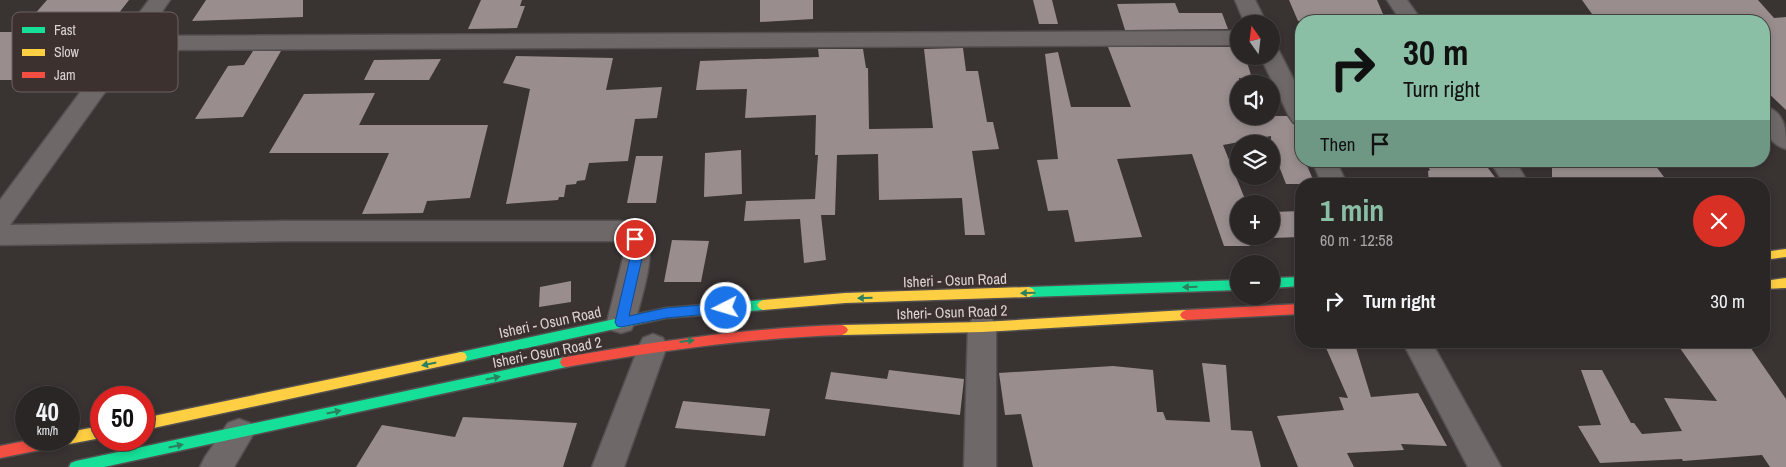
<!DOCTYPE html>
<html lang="en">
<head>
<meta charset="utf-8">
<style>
  body { margin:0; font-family:"Archivo Narrow",sans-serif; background:#373232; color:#f1f3f6; height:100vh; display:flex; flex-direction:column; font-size:19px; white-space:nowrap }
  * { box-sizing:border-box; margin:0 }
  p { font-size:16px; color:#a6a5a7 }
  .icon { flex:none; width:28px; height:28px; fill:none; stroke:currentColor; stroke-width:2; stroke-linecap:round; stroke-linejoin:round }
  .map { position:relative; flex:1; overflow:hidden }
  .drawer { position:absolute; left:1295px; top:178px; width:475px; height:170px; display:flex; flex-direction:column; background:#2b2626; border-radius:20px; box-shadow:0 2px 8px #0003,0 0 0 1px #474343 }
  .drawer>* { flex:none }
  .top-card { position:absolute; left:1295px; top:15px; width:475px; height:152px; border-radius:20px; box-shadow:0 2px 8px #0003,0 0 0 1px #474343; background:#8abfa5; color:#111; overflow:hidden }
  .needle { width:32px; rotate:346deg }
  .fabs { position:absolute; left:1230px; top:15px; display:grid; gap:10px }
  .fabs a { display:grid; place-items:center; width:50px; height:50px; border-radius:50%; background:#2b2626; box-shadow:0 2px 8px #0003,0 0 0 1px #474343; font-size:25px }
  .speed { position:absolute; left:15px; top:386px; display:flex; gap:10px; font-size:25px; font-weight:700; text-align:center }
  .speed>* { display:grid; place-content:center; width:65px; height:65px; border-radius:50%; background:#2b2626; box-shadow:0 2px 8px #0003,0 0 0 1px #474343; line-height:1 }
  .speed small { font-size:12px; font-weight:400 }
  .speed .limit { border:8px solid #d22; background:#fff; color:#111 }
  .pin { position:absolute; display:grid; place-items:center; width:42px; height:42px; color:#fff; margin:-21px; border:2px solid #fff; border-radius:50%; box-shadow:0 1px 5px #0007 }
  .me { position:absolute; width:55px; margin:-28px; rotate:265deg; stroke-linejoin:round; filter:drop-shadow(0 0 4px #0008) }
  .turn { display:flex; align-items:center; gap:18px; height:105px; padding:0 25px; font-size:22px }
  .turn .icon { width:65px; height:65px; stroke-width:2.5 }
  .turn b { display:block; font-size:35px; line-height:42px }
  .then { display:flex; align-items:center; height:48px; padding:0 25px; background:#0003; gap:10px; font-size:19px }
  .round { display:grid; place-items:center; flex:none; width:52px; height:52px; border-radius:26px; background:#373232 }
  .overview { display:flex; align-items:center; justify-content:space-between; height:85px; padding:0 25px }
  h1 { font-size:30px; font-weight:700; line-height:38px; color:#8abfa5 }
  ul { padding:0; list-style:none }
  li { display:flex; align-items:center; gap:15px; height:75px; padding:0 25px }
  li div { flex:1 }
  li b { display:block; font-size:19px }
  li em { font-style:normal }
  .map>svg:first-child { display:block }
  .building { fill:#998e8d }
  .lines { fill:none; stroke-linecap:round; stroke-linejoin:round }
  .street-casing { stroke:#54504f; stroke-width:3 }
  .fast-casing { stroke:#54504f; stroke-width:3 }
  .slow-casing { stroke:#54504f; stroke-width:3 }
  .jam-casing { stroke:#54504f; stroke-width:3 }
  .street { fill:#6e6968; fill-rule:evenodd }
  .fast { fill:#16e098; fill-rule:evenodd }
  .slow { fill:#ffcf43; fill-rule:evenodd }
  .jam { fill:#f24e42; fill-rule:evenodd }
  .oneway { fill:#2b805e }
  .route { fill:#1a73e8; stroke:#114b97 }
  .labels { text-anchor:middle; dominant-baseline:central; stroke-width:5; stroke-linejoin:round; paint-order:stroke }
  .street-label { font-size:15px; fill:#dad3d2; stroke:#3c312f }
  .key { fill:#3c312f; stroke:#6b6260; stroke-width:1 }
  .key-label { font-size:14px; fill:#dad3d2 }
</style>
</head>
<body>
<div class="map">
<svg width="1786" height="467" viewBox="0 0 1786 467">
  <rect width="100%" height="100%" fill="#393332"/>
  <path class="building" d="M47,0H129L91,49L107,48L85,80H0V32H19Z
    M206,0H303V17L192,21Z
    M481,0H522L520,6H525L517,28L468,29Z
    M760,0H813V19L760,22Z
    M1033,0H1052L1058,24H1039Z
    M1289,0H1377L1386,21H1298Z
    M1582,0H1758L1774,18L1786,17V110L1764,89V21H1597Z
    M1175,3L1179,13H1222L1228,29L1125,30L1117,4Z
    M1108,47H1235L1238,56H1245L1252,78H1239V116H1287L1293,124L1301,126V161H1305L1315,184H1286L1277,161L1271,162V136L1223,145L1247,204H1239V236H1260L1261,238H1247L1250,246H1224L1192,154L1117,159L1142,237L1075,242L1068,210L1048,211L1037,160L1058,159L1045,54L1058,52L1071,107H1131Z
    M963,48L966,71H978L987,122H993L999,149L972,151L985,235H965L962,198L879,200L878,154L837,155L835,215H821L826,260L804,263L800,219L744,221L746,201L815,199L818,155H815L816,115L745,118L747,89L696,90L700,61L819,57L818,49H863L866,68H868L869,129L933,128L924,49Z
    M253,51H281L243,117L195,119L228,66L244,65Z
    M516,56L613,58L606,90L662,87L657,118L635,119L628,161L589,163L585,180L577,181L576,184L566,185L564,197H559L558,200L506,204L530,89L503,83Z
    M441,59L429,80H364L374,60Z
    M375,93L359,125H488L470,198L427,201L423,213L362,214L389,153H269L304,94Z
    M741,150L742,194L704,197L705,153Z
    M636,156H663L656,203H627Z
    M1425,161H1458L1461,167L1485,164L1500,184H1429L1428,171L1430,170Z
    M1552,161H1652L1667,181L1648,182L1650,184H1552Z
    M1301,211V237L1271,238V212Z
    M672,240L709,241L701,282H664Z
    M571,281V302L539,307L540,287Z
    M1323,341H1354L1371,397L1418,393L1447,446L1401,444L1404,450L1347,453L1354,467H1298L1277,416L1344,410L1339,397L1348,398Z
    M1675,341H1746L1786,399V467H1770L1762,455L1683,461L1682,459L1600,463L1578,426L1601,425L1581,370H1602L1631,423H1634L1642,434L1682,431L1664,398L1717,401Z
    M1202,363L1226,365L1231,430L1252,431L1261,467H1033L1021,414L1005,415L999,373L1113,366L1153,370L1157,412H1163L1166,420L1210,422Z
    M889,370L964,379L960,415L825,399L831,372L887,379Z
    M683,401L770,409L765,436L675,428Z
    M463,417L577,423L563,467H356L382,425L455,437Z"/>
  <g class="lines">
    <defs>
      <path id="street" d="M149,0H170L145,36L1239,31V45L135,50L10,225L286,221H621C629,224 640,227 645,234C658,250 640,302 635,322L631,330L621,333L611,330L607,322L624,254L622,244L617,241H286L0,245V200Z
        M1235,0H1255L1267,24H1245Z
        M1387,0H1407L1422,21H1401Z
        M1271,49L1279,51L1301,94V124L1293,122L1289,116L1260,56H1271Z
        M1764,106C1786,112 1786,130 1786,149C1766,143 1763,125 1764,106Z
        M1312,161H1336L1347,184H1322Z
        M1490,161H1515L1529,184H1504Z
        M982,316L992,319L996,327V467H964L968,327L972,319Z
        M653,334L663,338L667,346L624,467H592L639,346L643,338Z
        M1402,341H1431L1501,467H1468Z
        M239,419L250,423L254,433L234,467H200L205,457L228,423Z"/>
      <path id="fast" d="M1301,277V286L1271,288V278Z
        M1239,280V290L1029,297L1025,295L1023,292L1025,289L1029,287Z
        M763,300L767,302L769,305L767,308L763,310L666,318L461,362L457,361L455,357L457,353L461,352L666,308Z
        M566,357L570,358L572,362L570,366L566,367L104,467H69L71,463L76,461Z"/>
      <path id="slow" d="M1786,249V257L1764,260V252Z
        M1786,278V288L1764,289V281Z
        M1029,287L1033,289L1035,292L1033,295L1029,297L845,303L763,310L759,308L757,305L759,302L763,300L845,293Z
        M1186,310L1190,312L1192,315L1190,318L1186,320L982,332L842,335L838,333L836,330L838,327L842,325L982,322Z
        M461,352L465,353L467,357L465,361L461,362L144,430V418Z
        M101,426V438L69,444L63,440H69V432Z"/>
      <path id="jam" d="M1301,304V314L1186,320L1182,318L1180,315L1182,312L1186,310Z
        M842,325L846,327L848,330L846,333L842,335C749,338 658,351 566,367L562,366L560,362L562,358L566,357C658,341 749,328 842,325Z
        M30,440H67L65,444L60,446L0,458V446Z"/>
    </defs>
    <use href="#street" class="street-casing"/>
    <use href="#fast" class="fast-casing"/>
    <use href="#slow" class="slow-casing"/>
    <use href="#jam" class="jam-casing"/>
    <use href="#street" class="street"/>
    <use href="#fast" class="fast"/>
    <use href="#slow" class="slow"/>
    <use href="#jam" class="jam"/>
  </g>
  <defs><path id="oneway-solid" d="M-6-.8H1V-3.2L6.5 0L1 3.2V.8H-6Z" transform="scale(1.25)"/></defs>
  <g class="oneway">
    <use href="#oneway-solid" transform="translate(1190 287) rotate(178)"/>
    <use href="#oneway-solid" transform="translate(1028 293) rotate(178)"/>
    <use href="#oneway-solid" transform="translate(865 298) rotate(179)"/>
    <use href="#oneway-solid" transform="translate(687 341) rotate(-7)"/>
    <use href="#oneway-solid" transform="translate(429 364) rotate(168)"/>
    <use href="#oneway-solid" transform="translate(493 378) rotate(-12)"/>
    <use href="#oneway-solid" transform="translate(334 412) rotate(-12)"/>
    <use href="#oneway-solid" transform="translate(176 446) rotate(-12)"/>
  </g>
  <path class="route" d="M635,235L641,239L643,254L629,316L666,308L726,303L730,305L732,308L730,312L666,318L621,327L617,326L615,322L631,254L629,239Z"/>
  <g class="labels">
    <g class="street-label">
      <text transform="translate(955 280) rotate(-2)">Isheri - Osun Road</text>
      <text transform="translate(952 312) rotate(-2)">Isheri- Osun Road 2</text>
      <text transform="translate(550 322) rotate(-12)">Isheri - Osun Road</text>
      <text transform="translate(547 352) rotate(-11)">Isheri- Osun Road 2</text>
    </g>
  </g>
  <rect x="12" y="12" width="166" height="80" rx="8" class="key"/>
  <rect x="22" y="27" width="23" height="6" fill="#16e098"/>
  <rect x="22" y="49" width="23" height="7" fill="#ffcf43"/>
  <rect x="22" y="72" width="23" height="6" fill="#f24e42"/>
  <g class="key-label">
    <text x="54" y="35">Fast</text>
    <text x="54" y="57">Slow</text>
    <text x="54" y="80">Jam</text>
  </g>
</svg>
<div class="fabs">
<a><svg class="needle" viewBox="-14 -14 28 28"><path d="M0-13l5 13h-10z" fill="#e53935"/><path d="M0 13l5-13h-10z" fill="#a6a5a7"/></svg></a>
<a><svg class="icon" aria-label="sound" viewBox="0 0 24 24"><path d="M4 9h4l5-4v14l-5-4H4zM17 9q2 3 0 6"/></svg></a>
<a><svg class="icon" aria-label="layers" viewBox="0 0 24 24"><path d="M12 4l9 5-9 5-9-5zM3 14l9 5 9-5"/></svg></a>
<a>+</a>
<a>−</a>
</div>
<div class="speed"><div>40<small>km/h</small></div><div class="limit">50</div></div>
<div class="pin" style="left:635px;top:239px;background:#d93025"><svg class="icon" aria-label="arrive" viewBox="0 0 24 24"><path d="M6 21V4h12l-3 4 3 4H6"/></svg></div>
<svg class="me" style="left:726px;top:308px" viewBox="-20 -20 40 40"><circle r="17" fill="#1a73e8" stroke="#fff" stroke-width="3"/><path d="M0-11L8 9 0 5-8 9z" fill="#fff"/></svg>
<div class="top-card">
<div class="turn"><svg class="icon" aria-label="right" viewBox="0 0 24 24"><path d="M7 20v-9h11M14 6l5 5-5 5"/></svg><div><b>30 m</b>Turn right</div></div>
<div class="then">Then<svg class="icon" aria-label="arrive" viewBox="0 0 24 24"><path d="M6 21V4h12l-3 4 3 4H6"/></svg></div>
</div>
<section class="drawer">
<div class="overview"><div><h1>1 min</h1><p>60 m · 12:58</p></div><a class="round" style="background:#d93025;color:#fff"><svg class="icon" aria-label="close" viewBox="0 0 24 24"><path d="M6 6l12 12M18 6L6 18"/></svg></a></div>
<ul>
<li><svg class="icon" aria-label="right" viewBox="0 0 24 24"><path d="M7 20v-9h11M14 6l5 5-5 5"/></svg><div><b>Turn right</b></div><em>30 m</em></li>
</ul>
</section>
</div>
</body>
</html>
